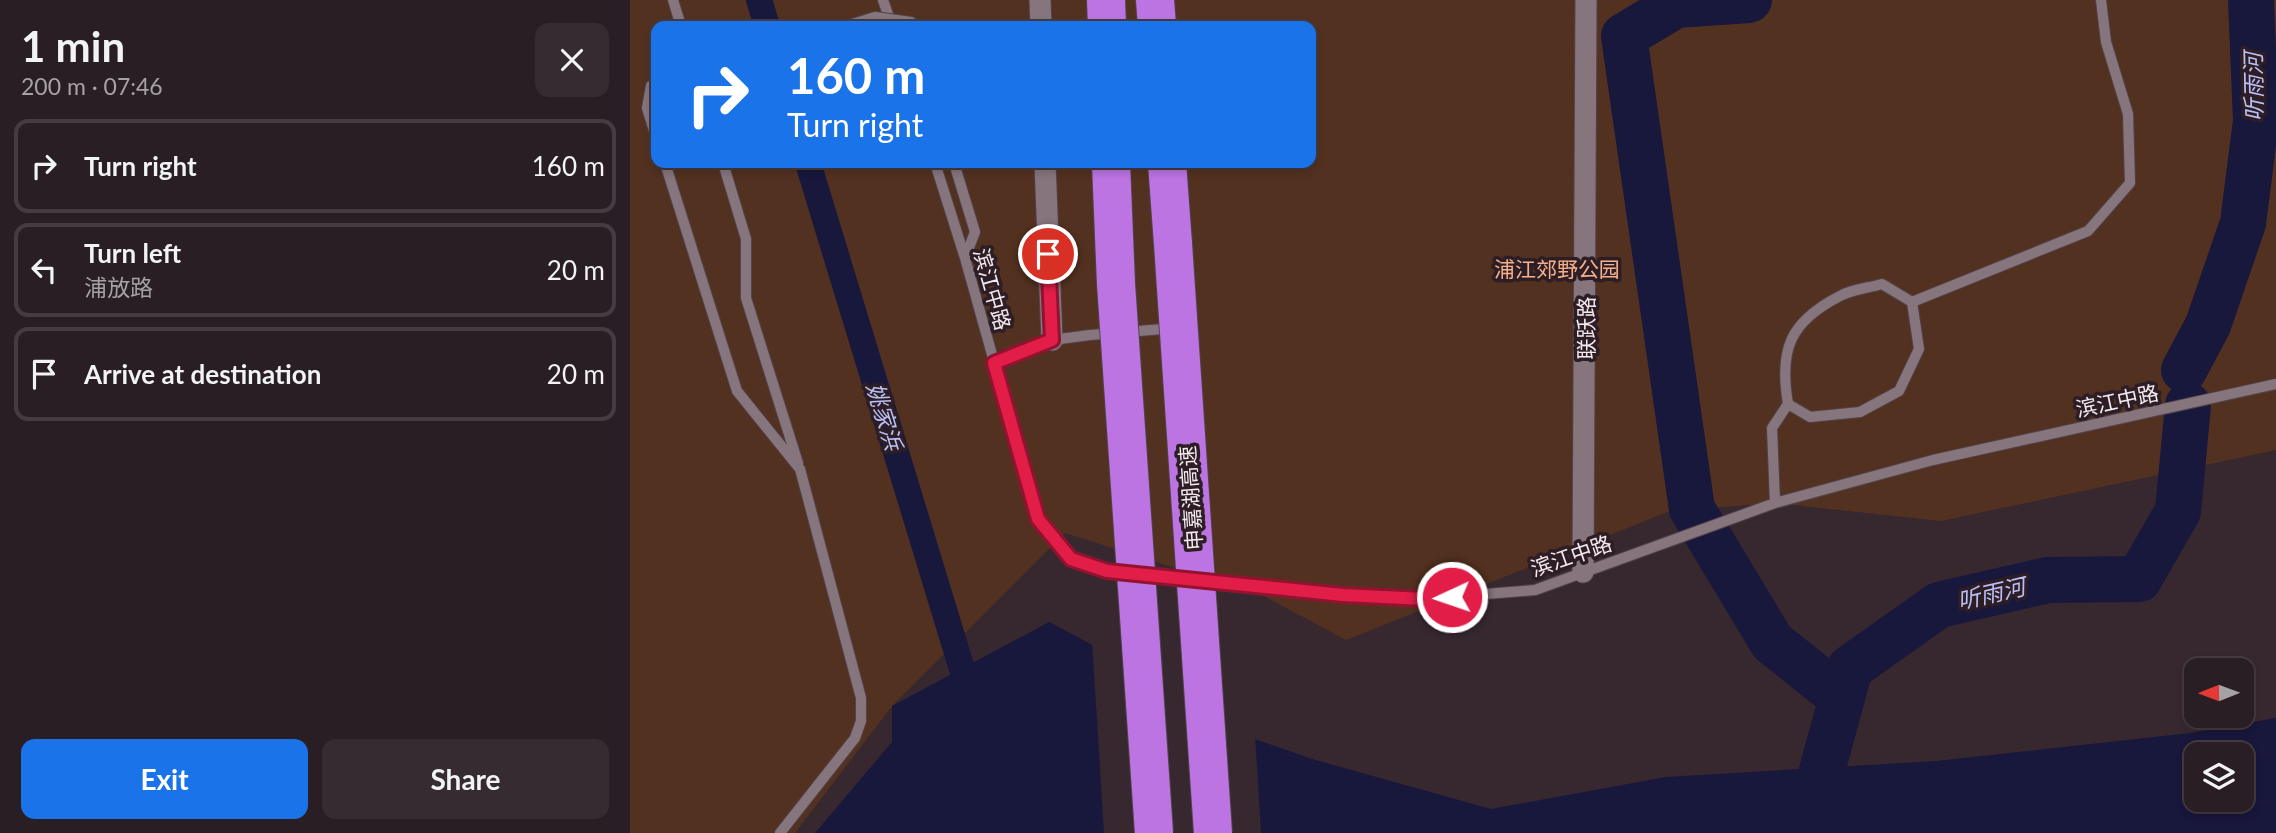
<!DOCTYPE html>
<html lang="en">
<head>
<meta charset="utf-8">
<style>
  body { margin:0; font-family:Lato,"Noto Sans SC",sans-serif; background:#352b31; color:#f1f3f6; height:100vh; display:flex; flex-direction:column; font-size:26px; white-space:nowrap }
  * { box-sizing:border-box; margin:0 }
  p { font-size:23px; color:#a5a2a6 }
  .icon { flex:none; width:38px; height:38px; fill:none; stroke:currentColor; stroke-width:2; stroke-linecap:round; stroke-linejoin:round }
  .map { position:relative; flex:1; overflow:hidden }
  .sheet { display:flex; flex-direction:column; background:#291e24; width:630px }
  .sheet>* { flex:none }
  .top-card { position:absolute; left:21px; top:21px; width:665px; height:147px; border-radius:14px; box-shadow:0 4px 10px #0003,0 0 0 2px #453c41; background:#1a73e8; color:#fff; overflow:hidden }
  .needle { width:46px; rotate:269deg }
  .controls { position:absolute; left:1554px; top:658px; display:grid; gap:14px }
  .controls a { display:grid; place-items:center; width:70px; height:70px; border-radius:14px; background:#291e24; box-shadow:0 4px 10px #0003,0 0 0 2px #453c41; font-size:35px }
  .pin { position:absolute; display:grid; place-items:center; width:60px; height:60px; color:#fff; margin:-30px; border:4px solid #fff; border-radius:50%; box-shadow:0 2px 7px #0007 }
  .me { position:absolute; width:77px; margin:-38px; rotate:267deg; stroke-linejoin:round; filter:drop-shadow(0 0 5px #0008) }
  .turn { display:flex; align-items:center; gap:24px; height:147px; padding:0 21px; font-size:32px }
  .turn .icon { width:91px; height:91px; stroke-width:2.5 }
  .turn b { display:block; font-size:49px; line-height:60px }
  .round { display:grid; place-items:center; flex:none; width:74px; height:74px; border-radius:14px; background:#352b31 }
  .head { display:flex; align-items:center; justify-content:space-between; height:119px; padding:0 21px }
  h1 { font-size:42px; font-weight:700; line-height:52px }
  .action { display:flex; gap:14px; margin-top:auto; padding:14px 21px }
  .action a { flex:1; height:80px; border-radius:14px; background:#1a73e8; color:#fff; font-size:28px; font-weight:700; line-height:80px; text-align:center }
  .action a+a { background:#352b31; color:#f1f3f6 }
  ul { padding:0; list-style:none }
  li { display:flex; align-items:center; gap:21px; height:94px; margin:0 14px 10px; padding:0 7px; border:4px solid #453c41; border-radius:14px }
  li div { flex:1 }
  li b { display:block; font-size:26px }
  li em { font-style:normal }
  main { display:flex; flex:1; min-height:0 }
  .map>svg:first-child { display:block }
  .green { fill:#533120; fill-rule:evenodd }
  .water { fill:#18173c; fill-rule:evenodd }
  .pier { fill:#372830 }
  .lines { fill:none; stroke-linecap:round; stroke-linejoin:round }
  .canal { stroke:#18173c; stroke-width:26 }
  .river { stroke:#18173c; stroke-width:46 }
  .lane-casing { stroke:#51444b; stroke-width:12 }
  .street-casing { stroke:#51444b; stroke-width:23 }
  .highway-casing { stroke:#51444b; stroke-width:40 }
  .lane { stroke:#87757e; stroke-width:10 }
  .street { stroke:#87757e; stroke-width:21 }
  .highway { stroke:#bc74e3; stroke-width:38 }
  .lane-bridge-casing { stroke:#51444b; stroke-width:12; stroke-linecap:butt }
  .highway-bridge-casing { stroke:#51444b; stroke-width:40; stroke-linecap:butt }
  .lane-bridge { stroke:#87757e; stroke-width:10 }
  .highway-bridge { stroke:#bc74e3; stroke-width:38 }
  .route-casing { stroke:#92132f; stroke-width:18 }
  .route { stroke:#e11d48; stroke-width:12 }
  .labels { text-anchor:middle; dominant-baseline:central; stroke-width:7; stroke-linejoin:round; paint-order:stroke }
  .park-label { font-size:21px; fill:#f8b08b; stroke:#2d1e26 }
  .street-label { font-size:21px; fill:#f3e9ee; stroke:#2d1e26 }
  .water-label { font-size:23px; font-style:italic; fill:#babff6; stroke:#2d1e26 }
</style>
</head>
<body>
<main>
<section class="sheet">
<div class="head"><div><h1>1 min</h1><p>200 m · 07:46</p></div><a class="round"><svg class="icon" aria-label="close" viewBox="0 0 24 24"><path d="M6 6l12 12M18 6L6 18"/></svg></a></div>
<ul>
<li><svg class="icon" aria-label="right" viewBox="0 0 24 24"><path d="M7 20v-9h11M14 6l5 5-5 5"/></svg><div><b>Turn right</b></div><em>160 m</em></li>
<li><svg class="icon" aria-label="left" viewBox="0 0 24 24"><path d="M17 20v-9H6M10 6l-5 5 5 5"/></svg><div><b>Turn left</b><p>浦放路</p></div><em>20 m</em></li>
<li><svg class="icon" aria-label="arrive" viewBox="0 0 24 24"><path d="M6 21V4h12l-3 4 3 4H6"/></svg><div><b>Arrive at destination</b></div><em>20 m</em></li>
</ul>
<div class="action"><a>Exit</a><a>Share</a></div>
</section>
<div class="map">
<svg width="1646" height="833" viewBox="0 0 1646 833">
  <rect width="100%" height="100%" fill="#372830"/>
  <path class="green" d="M0,0H1646V450L1311,521L1145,503L1040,511L716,640L634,596L435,533L262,706L165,833H0ZM26,26H681V163H26Z"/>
  <path class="water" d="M419,622L459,643L573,721L682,759L861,809L1036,777L1306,761L1560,733L1646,718V833H185L262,742V706ZM1566,754H1612V800H1566Z"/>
  <path class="pier" d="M462,641L575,718L625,735L631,833H474Z"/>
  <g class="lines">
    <path class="canal" d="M129,0L137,26
      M178,163L332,669"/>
    <path class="river" d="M1119,0L1046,5L994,36L1062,509L1142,642L1212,698
      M1554,370L1578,325L1613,223L1626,121L1621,0
      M1175,833L1220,668L1309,605L1418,580L1509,579L1548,511L1558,405"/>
    <defs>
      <path id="lane" d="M43,0L51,26
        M253,0L262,26
        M26,85L21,86L17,108L26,137
        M35,163L107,391L170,469L231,698V721L225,738L150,833
        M93,163L116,239V298L168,463
        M305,163L335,258L408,519L441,559L477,571L498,573
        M324,163L345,232L335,258
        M1282,302L1458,231L1500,183L1498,114L1476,42L1471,0
        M364,363L422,340L460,335L533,329
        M1145,503L1142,428L1158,404L1180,417L1230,412L1269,391L1289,349L1282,302L1252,284C1239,288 1222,289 1210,296C1159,322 1149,350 1158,404
        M514,575L713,595L794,599L905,590L1145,503L1303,460L1646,384"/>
      <path id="street" d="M410,0L411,26
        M415,163L422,340
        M953,572L956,0"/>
      <path id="highway" d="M476,0L477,26
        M525,0L527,26
        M481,163L486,284
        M537,163L543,244"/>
    </defs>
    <use href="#lane" class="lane-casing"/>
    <use href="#street" class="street-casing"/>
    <use href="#highway" class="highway-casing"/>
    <use href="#lane" class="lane"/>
    <use href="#street" class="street"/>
    <use href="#highway" class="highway"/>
    <defs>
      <path id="lane-bridge" d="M216,26L245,17L281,22L282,26"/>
      <path id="highway-bridge" d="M543,244L583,833
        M486,284L524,833"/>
    </defs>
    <use href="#lane-bridge" class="lane-bridge-casing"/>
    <use href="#highway-bridge" class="highway-bridge-casing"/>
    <use href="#lane-bridge" class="lane-bridge"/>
    <use href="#highway-bridge" class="highway-bridge"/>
  </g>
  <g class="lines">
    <defs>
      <path id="route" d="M418,254L422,340L364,363L408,519L441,559L477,571L713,595L794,599L822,597"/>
    </defs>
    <use href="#route" class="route-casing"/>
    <use href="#route" class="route"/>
  </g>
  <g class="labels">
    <g class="park-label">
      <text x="927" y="268">浦江郊野公园</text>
    </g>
    <g class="street-label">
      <text transform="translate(363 289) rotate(74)">滨江中路</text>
      <text transform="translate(955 328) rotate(-90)">联跃路</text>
      <text transform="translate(1487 400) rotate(-12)">滨江中路</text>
      <text transform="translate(560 498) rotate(-94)">申嘉湖高速</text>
      <text transform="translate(941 555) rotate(-19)">滨江中路</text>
    </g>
    <g class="water-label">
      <text transform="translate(1623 87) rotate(-91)">听雨河</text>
      <text transform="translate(255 416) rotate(73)">姚家浜</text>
      <text transform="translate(1361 593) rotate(-13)">听雨河</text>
    </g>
  </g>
</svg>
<div class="controls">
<a><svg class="needle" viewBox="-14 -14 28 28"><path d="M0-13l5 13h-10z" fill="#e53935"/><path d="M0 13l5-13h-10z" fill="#a5a2a6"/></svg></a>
<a><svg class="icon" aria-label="layers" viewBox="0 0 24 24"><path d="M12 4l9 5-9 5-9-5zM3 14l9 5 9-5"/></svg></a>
</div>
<div class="pin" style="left:418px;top:254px;background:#d93025"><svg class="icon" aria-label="arrive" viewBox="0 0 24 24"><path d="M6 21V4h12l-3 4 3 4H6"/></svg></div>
<svg class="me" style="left:822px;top:597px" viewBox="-20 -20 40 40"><circle r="17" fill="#e11d48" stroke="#fff" stroke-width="3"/><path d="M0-11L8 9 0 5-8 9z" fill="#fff"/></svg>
<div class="top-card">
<div class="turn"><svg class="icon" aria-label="right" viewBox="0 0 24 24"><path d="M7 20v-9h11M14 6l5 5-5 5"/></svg><div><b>160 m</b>Turn right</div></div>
</div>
</div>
</main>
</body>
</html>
